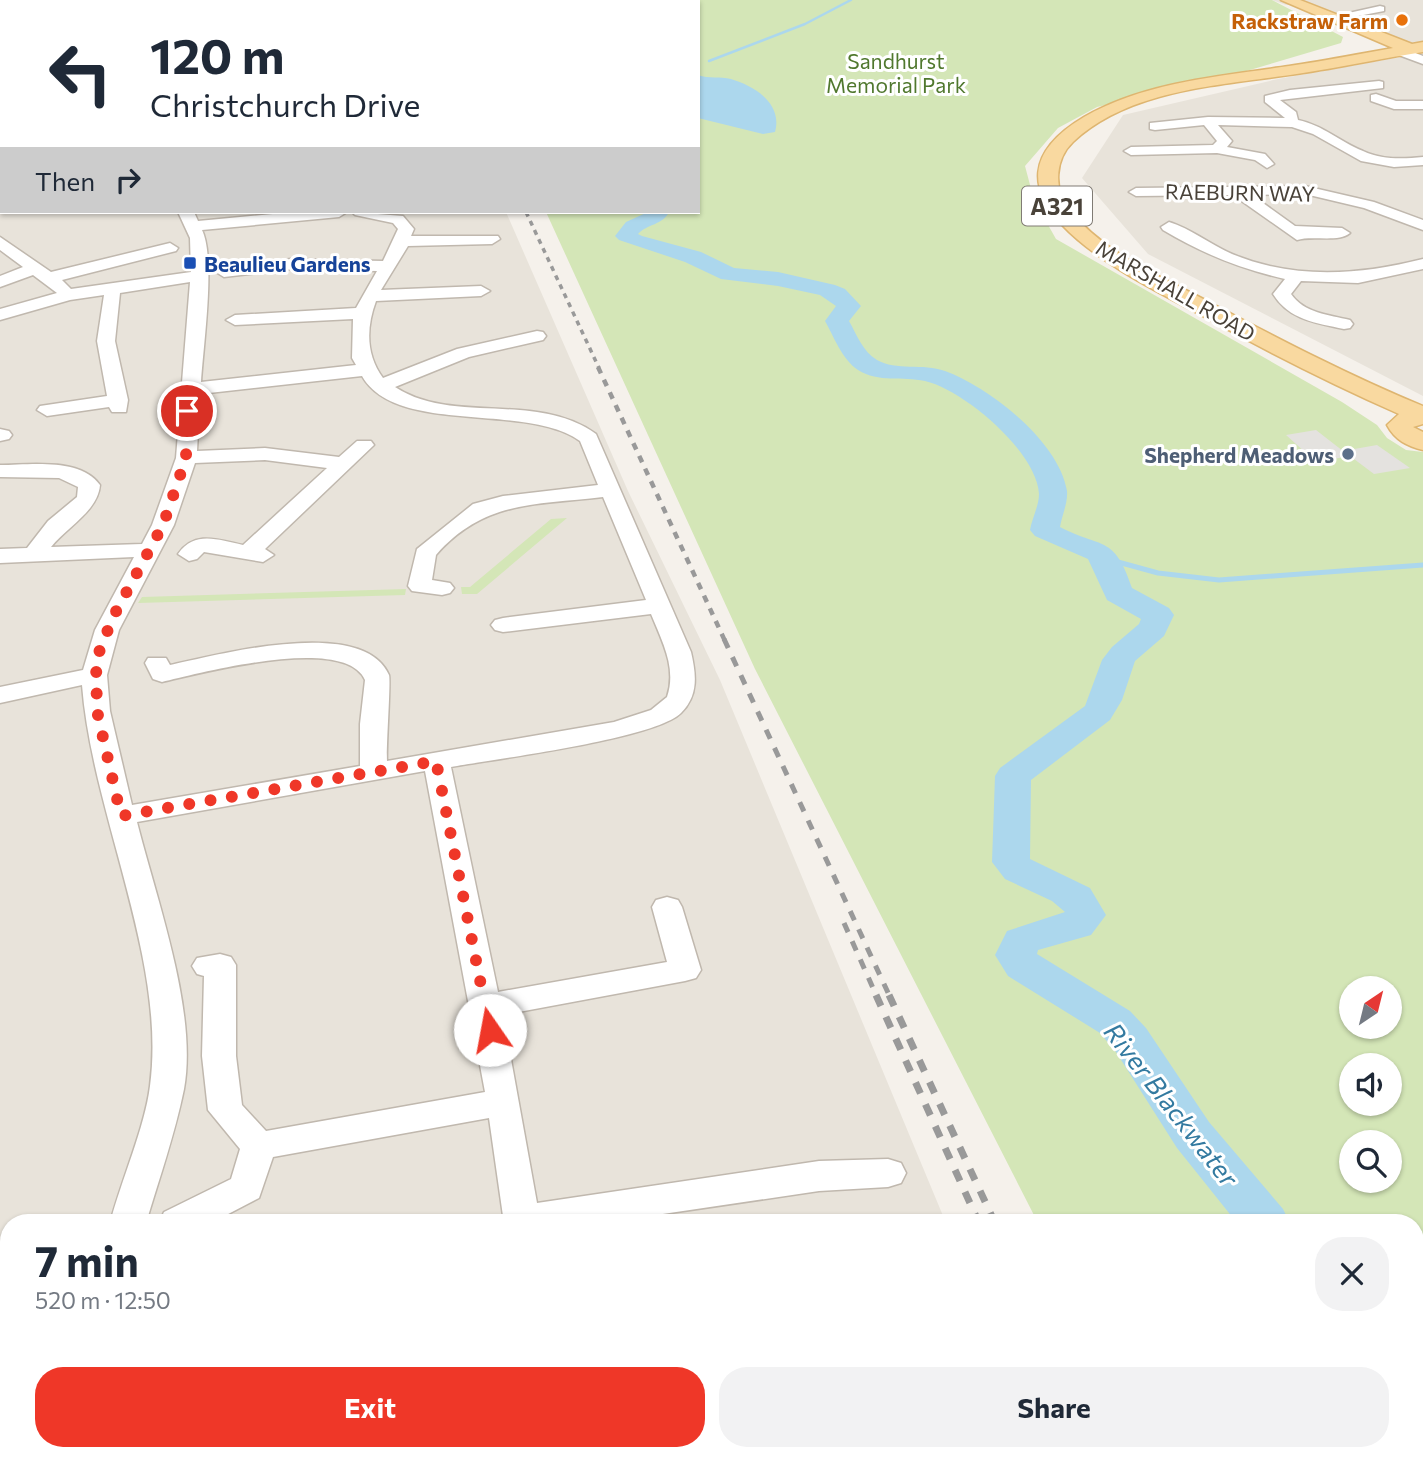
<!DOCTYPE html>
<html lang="en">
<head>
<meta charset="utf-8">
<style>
  body { margin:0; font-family:Commissioner,sans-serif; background:#f2f2f3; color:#1f2937; height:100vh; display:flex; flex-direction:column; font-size:26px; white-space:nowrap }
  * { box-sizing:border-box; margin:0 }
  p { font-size:23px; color:#747a83 }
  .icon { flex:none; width:38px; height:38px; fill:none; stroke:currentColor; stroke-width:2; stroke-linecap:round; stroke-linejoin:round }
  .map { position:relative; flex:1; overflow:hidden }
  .drawer { position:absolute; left:0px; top:1214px; width:1424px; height:247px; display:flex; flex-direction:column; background:#fff; border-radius:28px 28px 0 0; box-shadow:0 2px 5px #0004 }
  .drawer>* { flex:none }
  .top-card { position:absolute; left:0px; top:0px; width:700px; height:214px; box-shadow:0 2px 5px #0004; background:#fff; color:#1f2937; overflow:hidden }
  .needle { width:46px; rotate:35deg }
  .controls { position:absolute; left:1339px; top:976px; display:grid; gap:14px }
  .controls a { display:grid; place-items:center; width:63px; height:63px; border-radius:50%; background:#fff; box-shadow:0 2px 5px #0004; font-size:35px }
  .pin { position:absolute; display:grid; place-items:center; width:60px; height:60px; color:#fff; margin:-30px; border:4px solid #fff; border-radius:50%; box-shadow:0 2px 7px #0007 }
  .me { position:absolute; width:77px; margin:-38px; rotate:348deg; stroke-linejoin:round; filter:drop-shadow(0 0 5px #0008) }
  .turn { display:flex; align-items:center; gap:24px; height:147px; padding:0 35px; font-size:32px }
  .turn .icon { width:91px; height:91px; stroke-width:2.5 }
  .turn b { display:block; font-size:49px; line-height:60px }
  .then { display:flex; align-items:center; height:66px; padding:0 35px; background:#0003; gap:14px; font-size:26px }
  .round { display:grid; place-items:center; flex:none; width:74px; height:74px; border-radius:28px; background:#f2f2f3 }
  .summary { display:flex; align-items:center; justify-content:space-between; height:119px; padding:0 35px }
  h1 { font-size:42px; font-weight:700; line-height:52px }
  .cta { display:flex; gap:14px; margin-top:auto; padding:14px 35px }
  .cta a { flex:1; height:80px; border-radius:28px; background:#ef3728; color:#fff; font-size:28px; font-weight:700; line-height:80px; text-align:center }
  .cta a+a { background:#f2f2f3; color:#1f2937 }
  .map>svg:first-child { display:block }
  .residential { fill:#e8e3da }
  .green { fill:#d4e6b7; fill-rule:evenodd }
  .parking { fill:#e4e2df }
  .water { fill:#acd7ed }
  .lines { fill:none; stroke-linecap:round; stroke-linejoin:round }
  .stream-far1 { stroke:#acd7ed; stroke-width:2.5 }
  .stream { stroke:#acd7ed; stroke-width:5 }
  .river { fill:#acd7ed; fill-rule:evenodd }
  .minor-casing { stroke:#c0b8ae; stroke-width:3 }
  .major-casing { stroke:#deb570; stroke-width:3 }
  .minor { fill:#fff; fill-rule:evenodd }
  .major { fill:#f9d9a0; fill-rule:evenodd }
  .rail-far3 { stroke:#999; stroke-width:3.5; stroke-dasharray:5 5; stroke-linecap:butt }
  .rail-far2 { stroke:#999; stroke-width:4.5; stroke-dasharray:7 7; stroke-linecap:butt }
  .rail-far1 { stroke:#999; stroke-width:5; stroke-dasharray:10 10; stroke-linecap:butt }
  .rail { stroke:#999; stroke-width:7; stroke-dasharray:12 12; stroke-linecap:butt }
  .route { stroke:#ef3728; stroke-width:12; stroke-dasharray:0 21.6 }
  .food-dot { fill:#e8710a; stroke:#fff; stroke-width:2.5 }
  .transit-dot { fill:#1a4fb4; stroke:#fff; stroke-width:2.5 }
  .service-dot { fill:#5c6f8a; stroke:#fff; stroke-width:2.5 }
  .labels { text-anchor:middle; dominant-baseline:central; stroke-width:6; stroke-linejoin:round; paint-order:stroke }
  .far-food-label { font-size:21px; font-weight:bold; fill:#c56008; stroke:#fff; text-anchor:end }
  .far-park-label { font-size:21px; fill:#50782e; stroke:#fff }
  .far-street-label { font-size:21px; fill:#494239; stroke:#fff }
  .far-transit-label { font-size:21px; font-weight:bold; fill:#164399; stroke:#fff; text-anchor:start }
  .far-service-label { font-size:21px; font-weight:bold; fill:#4e5e75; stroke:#fff; text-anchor:end }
  .shield { fill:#fff; stroke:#807b74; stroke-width:2 }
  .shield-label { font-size:23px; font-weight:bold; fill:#494239 }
  .water-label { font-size:26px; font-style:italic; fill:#337aa0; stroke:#fff }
</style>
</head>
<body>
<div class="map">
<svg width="1423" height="1461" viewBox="0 0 1423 1461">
  <rect width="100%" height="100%" fill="#f5f1eb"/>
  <path class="residential" d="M1272,0H1423V396L1148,254L1082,178L1123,115L1278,79L1401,57L1420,49L1304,3L1286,5Z
    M0,80L2,212H506L628,491L720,680L946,1223H9V1452H1041L1045,1461H0Z"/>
  <path class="green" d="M0,0H411L412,2H2L0,80Z
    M448,0H1272L1343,37L1341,43L1243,72L1097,107L1058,128L1025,166L1034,200L1056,239L1342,402L1377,425L1387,438L1406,450L1423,452V1461H1155L1150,1453L1416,1452V1223H1038L755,669L546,212H698V2ZM1351,989H1390V1027H1351ZM1351,1066H1390V1104H1351ZM1351,1143H1390V1181H1351Z
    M567,518L477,594H462L461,587H470L551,519Z
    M406,589L405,595L138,603L142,597Z"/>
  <path class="parking" d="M1316,430L1343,451L1377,445L1410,468L1374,474L1350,456L1316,462L1286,435Z"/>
  <path class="water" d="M698,75C709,79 720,76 731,79C754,86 783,103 775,132L763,134L698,118Z"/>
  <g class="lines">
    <path class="stream-far1" d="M709,61L805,24L851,0"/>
    <path class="stream" d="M1107,559L1158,573L1219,580L1423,565"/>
    <path class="river" d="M272,0H289L290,2H273Z
      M648,212H669C663,225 647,224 638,234L642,236L701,252L734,268L778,272L835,285L845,289L861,306L849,321C857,335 863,352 877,360C896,371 923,363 945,371C989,387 1059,441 1067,491C1068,503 1062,515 1060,527C1102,549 1114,534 1132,588L1169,608L1174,615L1164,636L1135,661L1122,700L1110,720L1031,780L1030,859L1090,888L1106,915L1091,935L1038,950L1037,954L1130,1011L1146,1028L1209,1122L1283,1209L1290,1223H1237L1177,1148L1116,1052L1100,1033L1008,976L995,955L1007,931L1065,912L1052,901L1005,879L992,862L995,776L1000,768L1085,706L1102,660L1112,647L1139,624L1141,619L1107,600L1088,559L1035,536L1030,530C1032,518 1039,506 1039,494C1037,452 964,390 925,381C902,376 879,383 858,370C842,359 834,337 825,321L836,306L820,295L778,286L721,279L685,262L619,240L615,236L626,222Z
      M1416,1405L1423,1408V1461H1398L1394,1452H1416Z"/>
    <defs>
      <path id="minor" d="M1380,6L1384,7V11L1332,21L1326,18Z
        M1400,47L1423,56V64L1396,54L1394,51Z
        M1379,81L1383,82V88L1280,100L1296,112L1298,120C1323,125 1340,142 1363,151C1382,160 1403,159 1423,157V165L1394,167L1361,161L1313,134L1292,127L1218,125L1232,141L1227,147L1265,154L1274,164L1267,168L1255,160L1217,153L1131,155L1124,151L1131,147L1213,145L1217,141L1204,125L1155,130L1150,129V123L1208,117L1285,118L1265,102V96L1290,90Z
        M1376,94L1396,101H1423V109H1394L1371,101V95Z
        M0,98H2V106H0Z
        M0,163H2V171H0Z
        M1305,186L1374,202L1423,220V230L1364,208L1305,194L1252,195L1295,226L1342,228L1350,233C1338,243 1312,235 1297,240L1233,195L1136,196L1129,192L1136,188Z
        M178,212H194L198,221L294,212H347L339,217L202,230C216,259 203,347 201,382L356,365L352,358L353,319L235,325L226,320L235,315L356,308L377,271L291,269L224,277L216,272L218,268L291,259L383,261L398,229L393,223L355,215L352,212L403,216L414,229L411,236H498L500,239L492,244L408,246L381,290L481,286L490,291L481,296L376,301C366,328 366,355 383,378L457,349L537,331L543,332L546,336L543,340L469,357L395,387C453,425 537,391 596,434L691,652C696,674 699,695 681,713C655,739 495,759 451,767L498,992L667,962L652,907L656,900L667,897L678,900L682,907L701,970L696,978L685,981L503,1015L537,1203L819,1161L888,1159L901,1163L906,1173L901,1183L888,1187L819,1191L602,1223H504L489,1118L273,1157L259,1198L211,1223H159L164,1212L231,1179L240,1149L208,1110L202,1056L204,976L197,974L192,966L197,958L220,954L231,957L236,965V1056L242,1105L266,1131L485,1092L425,771L137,822C156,898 198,1012 184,1089C175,1134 159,1179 146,1223H110C121,1181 145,1127 150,1086C167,959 92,814 82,685L0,703V687L83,670L95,630L134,557L0,563V549L27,548L48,521L77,497L78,487L59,478L0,477V465C29,465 80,457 100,485C98,511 67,527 51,547L142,544L152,525L176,458L190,282L120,293L115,341L128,400L126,412H112L109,407L47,416L37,410L40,406L107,396L97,341L104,295L70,300L0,320V309L57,293L33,275L0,287V276L23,267L0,250V237L51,272L170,243L178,248L176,251L62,280L71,289L191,272L190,238ZM362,376C396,436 526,402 580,441L598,485L503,496L473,504L417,549L408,586L412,591L442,595L450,593L454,588L450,583L432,580L436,555C484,500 537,505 603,497L646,600L503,618L495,620L491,625L495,630L503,632L651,614C662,641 677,668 667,697L651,710L614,722L387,761C386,747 391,680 389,675C363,615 218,655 170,665L166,658H148L145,663L153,679L162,682C201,673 345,634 365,680L360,724V766L132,805L110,711L107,675L119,630L174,525L195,463L265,460L327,468L243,545C218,540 195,530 178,554L189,561L197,559L204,552L263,562L274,555L265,549L374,445L371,441H357L339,457L265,448L197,451L200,394Z
        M1169,222C1190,228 1211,245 1232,254C1295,280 1359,275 1423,259V269L1358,283L1301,281L1291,294C1304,313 1329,315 1350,320L1353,324L1350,328L1344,329C1316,323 1289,320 1273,294L1285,279C1241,269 1203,254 1163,230L1161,227Z
        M0,429L9,431L12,435L9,439L0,441Z
        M9,1331V1367L0,1368V1332Z
        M58,1452H100L99,1461H57Z
        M526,1452H568L570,1461H528Z
        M812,1452H873L877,1461H808Z"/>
      <path id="major" d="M1281,0H1300L1412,44L1423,42V52C1383,58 1343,67 1303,73C1229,85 1131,87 1073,142C1055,159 1053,189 1069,209C1104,254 1160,276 1209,302C1279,339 1350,376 1423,406V424L1413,427L1423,432V450C1407,446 1395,440 1387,425L1399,414C1331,384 1264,350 1199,314C1138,281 953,195 1084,117C1144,82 1221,76 1289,66C1324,61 1358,54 1393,48Z"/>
    </defs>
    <use href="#minor" class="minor-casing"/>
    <use href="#major" class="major-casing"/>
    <use href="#minor" class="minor"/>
    <use href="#major" class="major"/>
    <path class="rail-far3" d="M526,212L599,368"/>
    <path class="rail-far2" d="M598,367L725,641"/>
    <path class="rail-far1" d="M724,639L890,997
      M844,923L877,997"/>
    <path class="rail" d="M876,995L979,1223
      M889,995L995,1223
      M1082,1452L1086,1461
      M1099,1452L1103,1461"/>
  </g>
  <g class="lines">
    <path class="route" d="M187,411L186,458L163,525L113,617L96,660L97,711L121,816L436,761L490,1030"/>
  </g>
  <circle class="food-dot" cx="1402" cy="20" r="7"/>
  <rect class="transit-dot" x="183" y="256" width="14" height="14" rx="3.5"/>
  <circle class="service-dot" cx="1348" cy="454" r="7"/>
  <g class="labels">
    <g class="far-food-label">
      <text x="1388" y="20">Rackstraw Farm</text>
    </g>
    <g class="far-park-label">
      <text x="896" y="60">Sandhurst<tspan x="896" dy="24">Memorial Park</tspan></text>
    </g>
    <g class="far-street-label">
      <text transform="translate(1240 192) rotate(1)">RAEBURN WAY</text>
      <text transform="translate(1176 290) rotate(30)">MARSHALL ROAD</text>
    </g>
    <g class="far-transit-label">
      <text x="204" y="263">Beaulieu Gardens</text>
    </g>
    <g class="far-service-label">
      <text x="1334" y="454">Shepherd Meadows</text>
    </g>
    <rect class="shield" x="1022" y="186.5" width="70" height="39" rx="5"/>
    <g class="shield-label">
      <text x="1057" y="206">A321</text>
    </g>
    <g class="water-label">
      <text transform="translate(1172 1104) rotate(52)">River Blackwater</text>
    </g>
  </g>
</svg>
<div class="controls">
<a><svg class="needle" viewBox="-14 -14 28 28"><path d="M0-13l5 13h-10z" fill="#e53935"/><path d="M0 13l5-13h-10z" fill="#747a83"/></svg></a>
<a><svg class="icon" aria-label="sound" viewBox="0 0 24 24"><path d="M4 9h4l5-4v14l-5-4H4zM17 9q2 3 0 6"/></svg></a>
<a><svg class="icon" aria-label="search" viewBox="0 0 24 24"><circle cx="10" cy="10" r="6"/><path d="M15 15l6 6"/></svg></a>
</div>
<div class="pin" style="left:187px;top:411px;background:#d93025"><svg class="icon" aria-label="arrive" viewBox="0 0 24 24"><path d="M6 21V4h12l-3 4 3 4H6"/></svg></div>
<svg class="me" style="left:490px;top:1030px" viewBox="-20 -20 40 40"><circle r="19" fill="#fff"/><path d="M0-13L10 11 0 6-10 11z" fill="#ef3728"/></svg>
<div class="top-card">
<div class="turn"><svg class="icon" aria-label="left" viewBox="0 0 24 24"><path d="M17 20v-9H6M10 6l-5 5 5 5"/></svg><div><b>120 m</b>Christchurch Drive</div></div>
<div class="then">Then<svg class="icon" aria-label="right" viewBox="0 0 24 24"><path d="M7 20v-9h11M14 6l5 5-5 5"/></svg></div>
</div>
<section class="drawer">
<div class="summary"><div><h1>7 min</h1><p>520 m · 12:50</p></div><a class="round"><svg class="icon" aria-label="close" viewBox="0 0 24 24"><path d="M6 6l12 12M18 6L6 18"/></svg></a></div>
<div class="cta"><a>Exit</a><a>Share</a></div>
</section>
</div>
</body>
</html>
